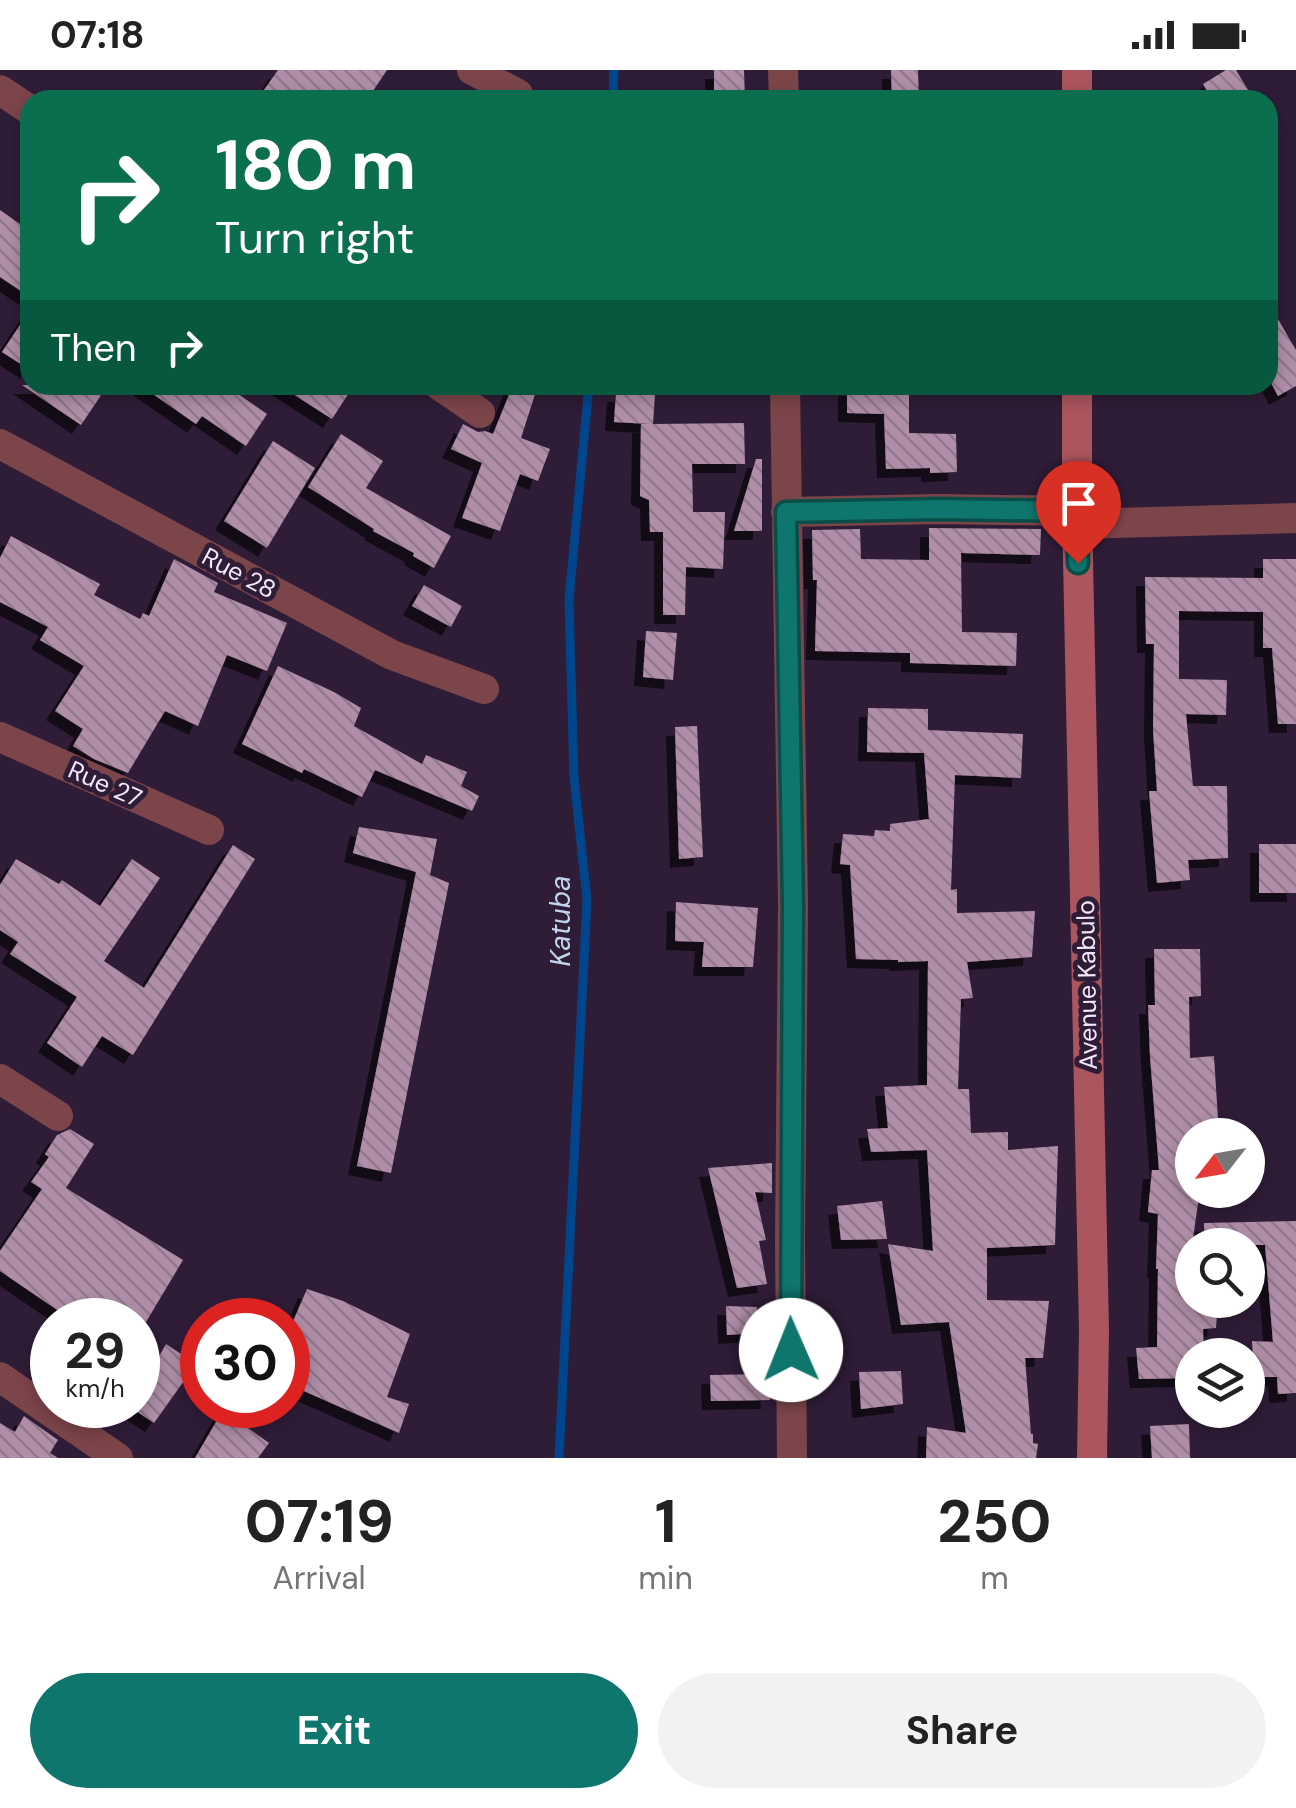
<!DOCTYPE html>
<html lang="en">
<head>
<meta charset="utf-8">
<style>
  body { margin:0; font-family:"DM Sans",sans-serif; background:#f2f2f2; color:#222; height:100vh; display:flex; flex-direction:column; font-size:38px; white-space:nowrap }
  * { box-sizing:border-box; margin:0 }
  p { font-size:32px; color:#767676 }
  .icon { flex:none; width:55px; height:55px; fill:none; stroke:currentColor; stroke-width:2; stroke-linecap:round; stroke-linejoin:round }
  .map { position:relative; height:1388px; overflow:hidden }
  .panel { display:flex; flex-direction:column; background:#fff; flex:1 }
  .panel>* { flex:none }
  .guide { position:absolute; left:20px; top:20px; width:1258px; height:305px; border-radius:30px; box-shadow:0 5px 15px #0003; background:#0b6e4f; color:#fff; overflow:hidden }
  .needle { width:65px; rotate:239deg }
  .tools { position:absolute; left:1175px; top:1048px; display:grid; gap:20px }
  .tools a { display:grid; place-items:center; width:90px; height:90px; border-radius:50%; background:#fff; box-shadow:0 5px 15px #0003; font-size:50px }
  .speed { position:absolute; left:30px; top:1228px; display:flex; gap:20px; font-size:50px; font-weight:700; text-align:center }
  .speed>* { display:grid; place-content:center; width:130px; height:130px; border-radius:50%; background:#fff; box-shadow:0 5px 15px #0003; line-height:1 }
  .speed small { font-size:25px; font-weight:400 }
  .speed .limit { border:15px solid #d22; background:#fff; color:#111 }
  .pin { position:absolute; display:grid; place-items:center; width:85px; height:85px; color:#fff; margin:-102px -42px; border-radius:50% 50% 50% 0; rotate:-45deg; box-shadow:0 0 10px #0007 }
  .pin .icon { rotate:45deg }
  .me { position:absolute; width:110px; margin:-55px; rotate:359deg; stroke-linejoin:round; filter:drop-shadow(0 0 8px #0008) }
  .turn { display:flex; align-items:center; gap:35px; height:210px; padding:0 30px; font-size:45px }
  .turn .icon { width:130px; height:130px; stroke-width:2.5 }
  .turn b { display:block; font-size:70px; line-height:85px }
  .then { display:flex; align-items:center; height:95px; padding:0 30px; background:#0003; gap:20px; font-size:38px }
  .eta { display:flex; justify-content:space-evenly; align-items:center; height:170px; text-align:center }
  .eta b { font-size:60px; font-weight:700; line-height:70px }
  .button { display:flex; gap:20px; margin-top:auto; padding:20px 30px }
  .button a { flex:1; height:115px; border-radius:60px; background:#0f766e; color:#fff; font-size:40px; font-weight:700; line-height:115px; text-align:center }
  .button a+a { background:#f2f2f2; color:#222 }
  .status { display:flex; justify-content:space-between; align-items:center; height:70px; padding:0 50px; background:#fff; direction:ltr }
  .status svg { height:28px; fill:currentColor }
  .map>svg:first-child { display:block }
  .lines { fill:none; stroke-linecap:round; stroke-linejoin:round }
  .stream { stroke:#00468d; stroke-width:9 }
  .building { fill:url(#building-back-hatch); filter:url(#shadow) }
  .street { stroke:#7c454a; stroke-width:30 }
  .secondary { stroke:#ab555e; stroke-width:30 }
  .route-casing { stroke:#0a4d48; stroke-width:25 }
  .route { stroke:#0f766e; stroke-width:18 }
  .labels { text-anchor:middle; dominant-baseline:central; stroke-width:10; stroke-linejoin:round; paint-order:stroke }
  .street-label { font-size:25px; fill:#f4e8fa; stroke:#2f1c37 }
  .water-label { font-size:28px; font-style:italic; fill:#c3d5ee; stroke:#2f1c37 }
</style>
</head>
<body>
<div class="status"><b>07:18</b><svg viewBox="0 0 49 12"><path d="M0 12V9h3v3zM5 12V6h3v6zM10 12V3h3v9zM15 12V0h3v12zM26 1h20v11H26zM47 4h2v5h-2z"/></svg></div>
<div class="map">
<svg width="1296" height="1388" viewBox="0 0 1296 1388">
  <defs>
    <pattern id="building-back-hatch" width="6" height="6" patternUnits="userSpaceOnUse" patternTransform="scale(2.5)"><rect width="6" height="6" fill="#b08ea8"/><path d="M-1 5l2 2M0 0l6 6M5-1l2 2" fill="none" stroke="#91788c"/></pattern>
    <filter id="shadow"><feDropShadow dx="-9" dy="9" stdDeviation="0" flood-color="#0009"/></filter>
  </defs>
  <rect width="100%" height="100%" fill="#2f1c37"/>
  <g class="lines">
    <path class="stream" d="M613,30L614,0
      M559,1388L587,830L574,707L569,530L589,315"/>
  </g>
  <path class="building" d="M278,0H387L367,30H257Z
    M714,0H744L745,29H714Z
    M891,0H918L919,30H892Z
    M1226,0H1236L1254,30H1212L1203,14Z
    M0,140L30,161V227L0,207Z
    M1268,232L1296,280V316L1278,326L1268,307Z
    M30,240V300L2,282Z
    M22,315H108L81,355Z
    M140,315H225L267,344L246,376L202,346L196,354Z
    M279,315H354L332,349Z
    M513,315H538L521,368L550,379L538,411L520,404L500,461L462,448L482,393L451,379L463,354L478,362L485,361L493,364Z
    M847,317L909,318V363L956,364L957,402L930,403V398L886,399L884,344L847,343Z
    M616,323L655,324L653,354L744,353L745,394H692L693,442H725L723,499L686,497L685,545H663V462H650L649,430L640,426L641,354H650L614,352Z
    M341,364L383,391L366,418L451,466L434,498L413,486L414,483L373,461L374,459L308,417Z
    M273,371L315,398L267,478L224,451Z
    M756,389H762V461H734Z
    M929,458L1041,459L1040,485L961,483L962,562L1017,563L1016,596L910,593V583L815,581L817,510H813L812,460L860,459L861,489L929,490Z
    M11,466L100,514L94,525L140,549L143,543L149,546L174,489L218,513L214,522L287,553L267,601L227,585L198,656L165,641L128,703L94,689L73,676L83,659L55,641L84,596L40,570L48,557L0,532V488Z
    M1263,489H1296V654H1278L1272,578H1263V542L1179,541V609L1227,610L1226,645L1186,644L1193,716H1227L1228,788L1188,790L1190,810L1157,813L1149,721H1157L1153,659L1154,574H1146L1145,507L1263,508Z
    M424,515L462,536L451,557L412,536Z
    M646,561L677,563L673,610L643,607Z
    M278,596L334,622L361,638L354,656L422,694L426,685L467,702L461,716L479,726L472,741L375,700L362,727L304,699L302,703L242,674Z
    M868,638L928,639V660L1023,664L1021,708L955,705L951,820L957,819V843L1035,841L1032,887L967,892L973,928L961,929L958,1019H969L971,1063L1008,1062V1080L1058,1076L1055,1175L987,1178V1230L1049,1231L1043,1288H1025L1031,1364H1033V1373L1038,1374L1036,1388H926L927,1357L966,1363L949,1252L901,1255L888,1174L933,1181L927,1080L871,1082L867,1059L888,1058L884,1017L927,1015L928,891L898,892V890L856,889L850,795L840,794L843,764L874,766L875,760L890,761V754L929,749L924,683L867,682Z
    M697,656L703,787L679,789L675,657Z
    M359,757L437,769L430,805L449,813L391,1103L357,1096L416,802L353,783Z
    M1259,774H1296V823H1259Z
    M233,775L255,789L133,985L102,966L82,997L47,973L77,927L10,884L18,872L0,860V815L16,789L59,814L62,810L100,836L132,789L160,808L104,891L144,918Z
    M676,832L758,838L753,897H702L704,872L675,871Z
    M1154,879H1200L1201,926L1189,927L1190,988L1214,986L1219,1065H1192V1120H1200L1192,1175V1230H1218L1216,1258L1203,1259L1204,1285H1192V1308L1139,1309L1136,1278L1157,1277L1158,1199H1156L1158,1144L1148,1142L1152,1100H1159L1150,986L1148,935H1155Z
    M70,1059L94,1074L66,1118L183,1190L146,1252L119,1235L109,1250H72L0,1201V1181L42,1119L31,1112L49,1087L45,1084L57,1065Z
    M772,1093V1123L755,1122L766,1170L759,1171L767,1214L737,1218L708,1098Z
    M882,1131L887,1169L841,1170L837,1136Z
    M1296,1151V1323L1278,1324L1277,1307H1254L1252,1271L1273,1272L1265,1175H1204V1153Z
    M307,1219L343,1231L410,1264L387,1327L409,1334L399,1363L288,1314V1263Z
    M726,1236L757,1237L758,1263L727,1265Z
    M166,1274L196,1294L154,1353L130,1337L138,1335V1324Z
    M901,1301L903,1334L861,1339L859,1302Z
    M768,1304L770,1330L711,1331L710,1305Z
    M223,1340L269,1373L258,1388H195Z
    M24,1346L58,1370L50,1383L58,1388H0V1353L15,1362Z
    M1189,1354L1190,1388H1152L1150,1356Z"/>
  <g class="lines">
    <path class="street" d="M472,0L518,24
      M783,0L784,30
      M0,20L30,40
      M439,315L480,343
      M785,315L793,835L790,1172L792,1388
      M0,374L392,585L484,619
      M786,442L938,439L1077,441
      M1077,454L1296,448
      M0,667L209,760
      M0,1009L58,1046
      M0,1307L118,1388"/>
    <path class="secondary" d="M1077,30V0
      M1077,315V441L1094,1261L1092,1388"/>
  </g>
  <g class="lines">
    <defs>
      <path id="route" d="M791,1280L793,835L786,442L938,439L1077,441L1078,493"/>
    </defs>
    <use href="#route" class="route-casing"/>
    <use href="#route" class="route"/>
  </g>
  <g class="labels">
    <g class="street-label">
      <text transform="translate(239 503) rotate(28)">Rue 28</text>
      <text transform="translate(105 714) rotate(24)">Rue 27</text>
      <text transform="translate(1087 915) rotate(-91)">Avenue Kabulo</text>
    </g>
    <g class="water-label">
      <text transform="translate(560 851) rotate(-90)">Katuba</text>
    </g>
  </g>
</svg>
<div class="tools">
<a><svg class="needle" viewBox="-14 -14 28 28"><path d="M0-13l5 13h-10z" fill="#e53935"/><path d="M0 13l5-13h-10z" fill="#767676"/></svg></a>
<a><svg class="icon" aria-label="search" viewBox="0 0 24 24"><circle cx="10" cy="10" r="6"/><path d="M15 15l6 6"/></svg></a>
<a><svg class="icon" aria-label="layers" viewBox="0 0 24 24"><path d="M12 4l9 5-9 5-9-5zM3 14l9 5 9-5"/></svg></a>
</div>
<div class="speed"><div>29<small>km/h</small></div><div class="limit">30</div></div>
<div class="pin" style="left:1078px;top:493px;background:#d93025"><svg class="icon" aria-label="arrive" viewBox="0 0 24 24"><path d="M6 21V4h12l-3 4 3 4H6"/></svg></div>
<svg class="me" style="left:791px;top:1280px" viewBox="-20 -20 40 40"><circle r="19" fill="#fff"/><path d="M0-13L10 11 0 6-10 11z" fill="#0f766e"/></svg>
<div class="guide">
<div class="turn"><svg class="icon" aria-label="right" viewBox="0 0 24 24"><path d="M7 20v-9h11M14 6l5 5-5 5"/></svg><div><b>180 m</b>Turn right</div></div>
<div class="then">Then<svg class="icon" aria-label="right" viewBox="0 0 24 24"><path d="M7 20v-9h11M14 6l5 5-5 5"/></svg></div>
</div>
</div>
<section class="panel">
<div class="eta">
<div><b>07:19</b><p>Arrival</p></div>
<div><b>1</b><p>min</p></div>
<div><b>250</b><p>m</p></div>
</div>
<div class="button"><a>Exit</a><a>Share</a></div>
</section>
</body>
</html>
